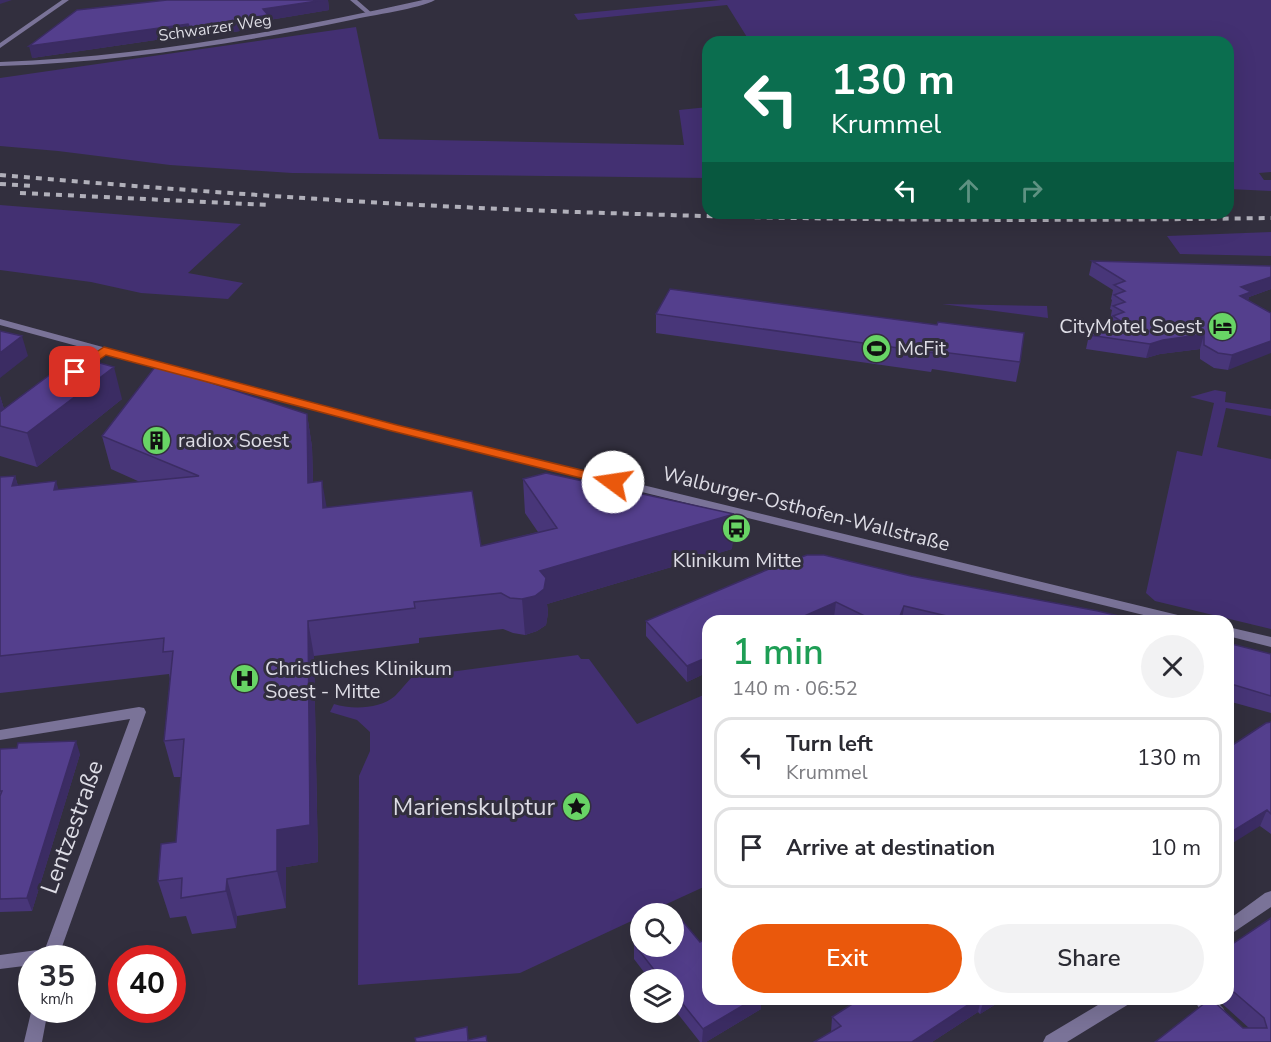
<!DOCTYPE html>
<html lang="en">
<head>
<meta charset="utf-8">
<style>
  body { margin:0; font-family:"Nunito Sans",sans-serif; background:#f2f2f3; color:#2b2b33; height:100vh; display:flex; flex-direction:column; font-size:22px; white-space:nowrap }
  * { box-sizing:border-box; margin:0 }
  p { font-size:20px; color:#7c7c81 }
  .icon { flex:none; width:33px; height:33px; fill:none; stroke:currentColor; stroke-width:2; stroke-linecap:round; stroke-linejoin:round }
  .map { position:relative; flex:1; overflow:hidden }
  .side { position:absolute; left:702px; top:615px; width:532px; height:390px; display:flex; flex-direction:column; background:#fff; border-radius:18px; box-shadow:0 6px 24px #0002 }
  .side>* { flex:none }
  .guide { position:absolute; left:702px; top:36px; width:532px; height:183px; border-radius:18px; box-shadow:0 6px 24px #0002; background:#0b6e4f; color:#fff; overflow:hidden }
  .buttons { position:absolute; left:630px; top:903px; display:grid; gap:12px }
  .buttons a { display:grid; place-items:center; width:54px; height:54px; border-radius:50%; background:#fff; box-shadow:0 6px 24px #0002; font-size:30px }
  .speed { position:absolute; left:18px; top:945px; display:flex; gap:12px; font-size:30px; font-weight:700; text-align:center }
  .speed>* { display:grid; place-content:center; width:78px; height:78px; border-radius:50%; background:#fff; box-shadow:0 6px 24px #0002; line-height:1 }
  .speed small { font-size:15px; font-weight:400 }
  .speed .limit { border:9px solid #d22; background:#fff; color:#111 }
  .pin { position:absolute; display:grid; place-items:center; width:51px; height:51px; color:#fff; margin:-26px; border-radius:12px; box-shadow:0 3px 9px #0006 }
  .me { position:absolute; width:66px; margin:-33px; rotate:284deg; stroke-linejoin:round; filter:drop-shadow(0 0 4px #0008) }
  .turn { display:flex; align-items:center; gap:21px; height:126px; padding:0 30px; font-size:27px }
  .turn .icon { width:78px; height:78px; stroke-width:2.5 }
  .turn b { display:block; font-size:42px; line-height:51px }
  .lanes { display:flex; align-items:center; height:57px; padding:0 30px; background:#0003; justify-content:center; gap:30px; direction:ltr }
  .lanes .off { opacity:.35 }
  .round { display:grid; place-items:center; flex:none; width:63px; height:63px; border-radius:32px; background:#f2f2f3 }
  .head { display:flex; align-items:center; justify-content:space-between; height:102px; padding:0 30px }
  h1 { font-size:36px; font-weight:600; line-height:45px; color:#1e9e55 }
  .button { display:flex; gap:12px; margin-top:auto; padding:12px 30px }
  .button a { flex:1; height:69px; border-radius:36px; background:#ea580c; color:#fff; font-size:24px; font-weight:600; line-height:69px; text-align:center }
  .button a+a { background:#f2f2f3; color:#2b2b33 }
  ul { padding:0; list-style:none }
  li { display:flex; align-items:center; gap:18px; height:81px; margin:0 12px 9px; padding:0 18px; border:3px solid #e1e1e2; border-radius:18px }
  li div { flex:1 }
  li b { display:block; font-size:22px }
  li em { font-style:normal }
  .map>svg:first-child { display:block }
  .green { fill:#433072 }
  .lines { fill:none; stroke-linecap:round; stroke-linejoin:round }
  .minor { fill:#7a7398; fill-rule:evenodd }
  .tertiary { fill:#7a7398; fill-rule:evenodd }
  .rail { stroke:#b1b0ba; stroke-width:4; stroke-dasharray:6 6; stroke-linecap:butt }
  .wall { fill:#483679 }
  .shaded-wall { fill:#3b2c63 }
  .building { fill:#543f8d; stroke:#3b2c63; stroke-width:1.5 }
  .route { fill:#ea580c; stroke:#983908; stroke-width:1.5 }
  .labels { text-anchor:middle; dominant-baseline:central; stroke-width:6; stroke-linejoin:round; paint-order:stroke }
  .far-street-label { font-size:16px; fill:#dddce5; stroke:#322f3e }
  .poi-label { font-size:20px; fill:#dddce5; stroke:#322f3e; text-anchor:start }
  .street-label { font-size:20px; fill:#dddce5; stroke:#322f3e }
  .near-poi-label { font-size:24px; fill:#dddce5; stroke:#322f3e; text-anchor:end }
  .near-street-label { font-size:24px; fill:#dddce5; stroke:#322f3e }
</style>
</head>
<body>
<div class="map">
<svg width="1271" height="1042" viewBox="0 0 1271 1042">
  <rect width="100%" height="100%" fill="#322f3e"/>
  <path class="green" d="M720,0H1271V172L1259,173L1264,180H1271V191L1229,189L1228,42H750L727,5L578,20L574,14Z
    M356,27L379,139L684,145L679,110L708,107V178L292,173L170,165L58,151L0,146V78Z
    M0,205L241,224L188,273L243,283L228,299L141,293L91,282L0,270Z
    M1271,232V256L1180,254L1167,236Z
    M942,304L1047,306L1048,318Z
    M1215,390L1226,392L1225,402L1271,409V416L1226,408L1217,447L1271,459V629L1155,601L1146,593L1177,451L1202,456L1214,403L1190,397Z
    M578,655L581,659H589L637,724L708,693V885L647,913L640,914V917L520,973L358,985L359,776L370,751V732L357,720L330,712L334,704C352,710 380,709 395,696C401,690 406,683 412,677Z"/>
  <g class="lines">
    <path class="minor" d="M350,0H357L373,14L368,15Z
      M104,348L108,349V353L82,371H74L73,369L74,367Z
      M139,707L144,708L146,712L58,958H32V965L0,969V955L45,949L130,719L0,740V730Z
      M1271,891V907L1228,936V920L1265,893Z
      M1108,999H1132L1129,1004L1067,1042H1043L1046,1036Z
      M1193,999H1214L1223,1008L1226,1013L1223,1018L1217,1021C1208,1017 1198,1008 1193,999Z
      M32,1008V1010H48L42,1042H24Z"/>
    <path class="tertiary" d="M62,0H69L0,48V43Z
      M423,0H435C419,9 372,15 351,20C235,44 119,62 0,66V62C144,57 283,31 423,0Z
      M0,319L176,367L177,369L172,372L0,325Z
      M189,371L396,425L1186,617L1191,618L1193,621H1168L389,430L185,376L184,374Z
      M1228,627L1271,637V647L1228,636Z"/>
    <path class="rail" d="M0,175C212,193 425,208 638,214C849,221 1060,221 1271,218
      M0,184L33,186
      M20,193L269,205"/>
  </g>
  <path class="wall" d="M166,0H328L329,10L269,20L270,26L192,39L190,35L32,58Z
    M1092,261L1271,266V289L1249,297L1248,300L1271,313L1228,370L1214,368L1200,359V349L1160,354L1146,358L1086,349L1089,335L1110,328L1112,321L1110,320L1112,310L1110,309L1112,300L1111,299L1113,290L1089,275Z
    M670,289L1020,362L1016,382L932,369L931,372L656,333V314Z
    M206,381L307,414L312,447L313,482L327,508L481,546L538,532L525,513L523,479L734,514L732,549L547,604L548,613L546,625L537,631L525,635L513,633L503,629L419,638V643L314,656L318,862L286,867V908L237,916L236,928L192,934L186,916L170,918L158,881L176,842L181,777H174L164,741L170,679L169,674L0,693V477L15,476L18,486L58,490L140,482L111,469L102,436Z
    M0,396L4,409L122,399L37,467L0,456Z
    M911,576L1140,621H842L834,617L826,621H708V672L687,682L646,636V621Z
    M1228,643L1271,654V713L1228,701Z
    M1271,722V834L1260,826Z
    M0,749L80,754L32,911L0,912Z
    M1271,918V1042L1243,1028H1249L1217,999H1228V947Z
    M700,942L761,1009L706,1042H700L674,1009V980H650L634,959V944Z
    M860,999H1004L980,1014L978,1012L932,1042H814L831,1032L832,1017Z"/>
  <path class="shaded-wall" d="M0,0H12L0,4Z
    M324,0H328L329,10L269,20L270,26L192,39L190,28L263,9Z
    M188,24L190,35L32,58L29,46Z
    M1271,277V289L1249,297L1247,306L1239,300L1241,287Z
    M1204,334L1200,349L1160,354L1146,358L1150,344L1163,340Z
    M22,336L28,356L0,378V353Z
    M1271,341V353L1228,370L1232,355Z
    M114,367L122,399L37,467L27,433Z
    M204,374L211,407L199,379Z
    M0,396L5,412L0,418Z
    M307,414L312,447L314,517L308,483Z
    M15,476L26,510L12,486Z
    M56,481L66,515L54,490Z
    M322,481L328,515L323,508Z
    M734,514L732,549L547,604L548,613L546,625L537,631L525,635L522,599L540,571Z
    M836,602L834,617L826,621H793Z
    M904,606L902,621H898Z
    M308,621L314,656L318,862L286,867V908L277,871V830Z
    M708,657V672L687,682V666Z
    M76,741L80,754L32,911L27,898Z
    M1267,810L1260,826L1228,846V834Z
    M227,879L237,916L236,928L226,891Z
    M754,999H761V1009L706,1042H702L703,1029Z
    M977,999H981L978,1012L932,1042H912Z
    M984,999H1004L980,1014Z"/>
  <path class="building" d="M167,0H324L263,9L268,15L190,28L188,24L29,46L77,10Z
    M1092,261L1271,266V277L1241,287L1251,292L1240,296L1271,313V341L1232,355L1218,353L1204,345V334L1163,340L1150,344L1089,335L1124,323L1113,316L1124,312L1113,306L1125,302L1114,295L1125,291L1114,285L1125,281Z
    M670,289L937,325L938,322L1024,333L1020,362L934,351V353L656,314Z
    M0,331L22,336L0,353Z
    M75,356L114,367L27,433L0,426V412Z
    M158,363L204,374L199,379L307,414L308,483L322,481L323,508L472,491L481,546L557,528L523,479L546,473L734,514L540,571L546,578L544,589L535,596L522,599L510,598L501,593L414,602L415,608L308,621L310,825L277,830V871L227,879L226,891L181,898L182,878L158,881L161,844L176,842L184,739L164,741L173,651L163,652L164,638L0,656V477L15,476L12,486L56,481L54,490L199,476L102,436Z
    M807,555H824L911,576L1098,611L1140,621H968L904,606L898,621H875L836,602L793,621H708V657L687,666L646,621L776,566Z
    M1228,643L1271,654V696L1231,684L1233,678L1228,677Z
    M1271,722V814L1267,810L1228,834V748L1266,723Z
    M76,741L27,898L0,899V796L2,791H0V749L17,748L18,743Z
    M680,918L700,942L708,938V999H754L703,1029L674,993V980H662L634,944L640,941V946H674V922Z
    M1271,918V1042H1155L1210,999H1211L1243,1028H1267L1264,1018L1228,987V947Z
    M860,999H977L912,1042H814L841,1026L832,1017Z
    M467,1027L468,1040L486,1036L487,1042H416L415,1038Z"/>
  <path class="route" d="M104,347L397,425L618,479L620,482L613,486L388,430L106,355L79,374H71V369Z"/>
  <defs>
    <symbol id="hotel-disc" viewBox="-11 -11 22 22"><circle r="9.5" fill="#68d465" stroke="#322f3e"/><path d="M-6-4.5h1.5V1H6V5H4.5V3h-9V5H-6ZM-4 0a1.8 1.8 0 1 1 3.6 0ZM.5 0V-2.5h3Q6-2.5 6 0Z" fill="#111"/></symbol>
    <symbol id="stadium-disc" viewBox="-11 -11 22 22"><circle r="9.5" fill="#68d465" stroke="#322f3e"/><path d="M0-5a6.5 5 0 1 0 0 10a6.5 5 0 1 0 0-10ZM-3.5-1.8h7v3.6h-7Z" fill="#111"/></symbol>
    <symbol id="building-disc" viewBox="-11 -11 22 22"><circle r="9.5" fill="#68d465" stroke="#322f3e"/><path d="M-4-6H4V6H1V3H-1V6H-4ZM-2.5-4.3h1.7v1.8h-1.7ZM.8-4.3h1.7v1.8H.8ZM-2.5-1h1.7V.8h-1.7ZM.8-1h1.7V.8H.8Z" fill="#111"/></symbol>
    <symbol id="bus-disc" viewBox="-11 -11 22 22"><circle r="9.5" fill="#68d465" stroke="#322f3e"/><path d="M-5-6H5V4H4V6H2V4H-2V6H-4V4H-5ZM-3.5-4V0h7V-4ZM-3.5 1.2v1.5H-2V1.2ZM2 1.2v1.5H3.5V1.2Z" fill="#111"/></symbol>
    <symbol id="hospital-disc" viewBox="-11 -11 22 22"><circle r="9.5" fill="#68d465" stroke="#322f3e"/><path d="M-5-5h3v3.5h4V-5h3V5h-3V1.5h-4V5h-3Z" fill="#111"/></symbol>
    <symbol id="sight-disc" viewBox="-11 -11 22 22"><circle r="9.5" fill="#68d465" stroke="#322f3e"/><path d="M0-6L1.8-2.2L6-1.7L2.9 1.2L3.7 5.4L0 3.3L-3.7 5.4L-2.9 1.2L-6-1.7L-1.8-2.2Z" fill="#111"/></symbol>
  </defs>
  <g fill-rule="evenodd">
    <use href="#hotel-disc" x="1206" y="310" width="33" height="33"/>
    <use href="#stadium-disc" x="860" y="332" width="33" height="33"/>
    <use href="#building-disc" x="140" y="424" width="33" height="33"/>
    <use href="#bus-disc" x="720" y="512" width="33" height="33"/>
    <use href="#hospital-disc" x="228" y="662" width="33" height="33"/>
    <use href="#sight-disc" x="560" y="790" width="33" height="33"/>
  </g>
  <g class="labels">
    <g class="far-street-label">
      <text transform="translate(215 28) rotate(-8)">Schwarzer Weg</text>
    </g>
    <g class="poi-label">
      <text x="1202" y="326" text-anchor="end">CityMotel Soest</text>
      <text x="897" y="348">McFit</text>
      <text x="178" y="440">radiox Soest</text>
      <text x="737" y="560" text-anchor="middle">Klinikum Mitte</text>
      <text x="265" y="668">Christliches Klinikum<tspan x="265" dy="23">Soest - Mitte</tspan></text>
    </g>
    <g class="street-label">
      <text transform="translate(806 509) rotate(14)">Walburger-Osthofen-Wallstraße</text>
    </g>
    <g class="near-poi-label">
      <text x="555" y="807">Marienskulptur</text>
    </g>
    <g class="near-street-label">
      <text transform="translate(72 827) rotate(-70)">Lentzestraße</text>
    </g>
  </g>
</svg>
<div class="buttons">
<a><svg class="icon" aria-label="search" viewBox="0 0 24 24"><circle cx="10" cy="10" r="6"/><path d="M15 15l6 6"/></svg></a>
<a><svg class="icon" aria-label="layers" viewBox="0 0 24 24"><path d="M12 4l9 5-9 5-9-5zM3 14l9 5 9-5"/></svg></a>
</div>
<div class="speed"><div>35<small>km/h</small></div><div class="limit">40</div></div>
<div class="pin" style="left:75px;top:372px;background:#d93025"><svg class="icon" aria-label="arrive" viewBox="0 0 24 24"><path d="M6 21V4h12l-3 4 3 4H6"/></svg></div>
<svg class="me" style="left:613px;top:482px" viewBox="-20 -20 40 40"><circle r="19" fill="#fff"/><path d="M0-13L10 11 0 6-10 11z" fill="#ea580c"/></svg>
<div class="guide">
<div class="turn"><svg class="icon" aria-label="left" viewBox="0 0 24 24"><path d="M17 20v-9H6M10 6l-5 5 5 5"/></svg><div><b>130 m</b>Krummel</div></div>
<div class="lanes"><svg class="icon" aria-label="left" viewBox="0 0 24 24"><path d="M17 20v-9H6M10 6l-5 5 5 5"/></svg><svg class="icon off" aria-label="ahead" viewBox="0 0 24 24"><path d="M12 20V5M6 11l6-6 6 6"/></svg><svg class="icon off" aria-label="right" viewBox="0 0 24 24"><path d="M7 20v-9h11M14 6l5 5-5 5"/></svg></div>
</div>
<section class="side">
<div class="head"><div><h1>1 min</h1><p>140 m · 06:52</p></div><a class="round"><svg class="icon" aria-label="close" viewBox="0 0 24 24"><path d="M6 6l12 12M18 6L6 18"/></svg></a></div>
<ul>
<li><svg class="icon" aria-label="left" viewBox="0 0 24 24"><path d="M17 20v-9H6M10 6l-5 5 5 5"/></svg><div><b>Turn left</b><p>Krummel</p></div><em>130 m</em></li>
<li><svg class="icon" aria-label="arrive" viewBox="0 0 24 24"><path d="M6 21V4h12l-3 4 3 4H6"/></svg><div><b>Arrive at destination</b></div><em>10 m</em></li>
</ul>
<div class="button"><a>Exit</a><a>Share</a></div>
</section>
</div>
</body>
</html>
